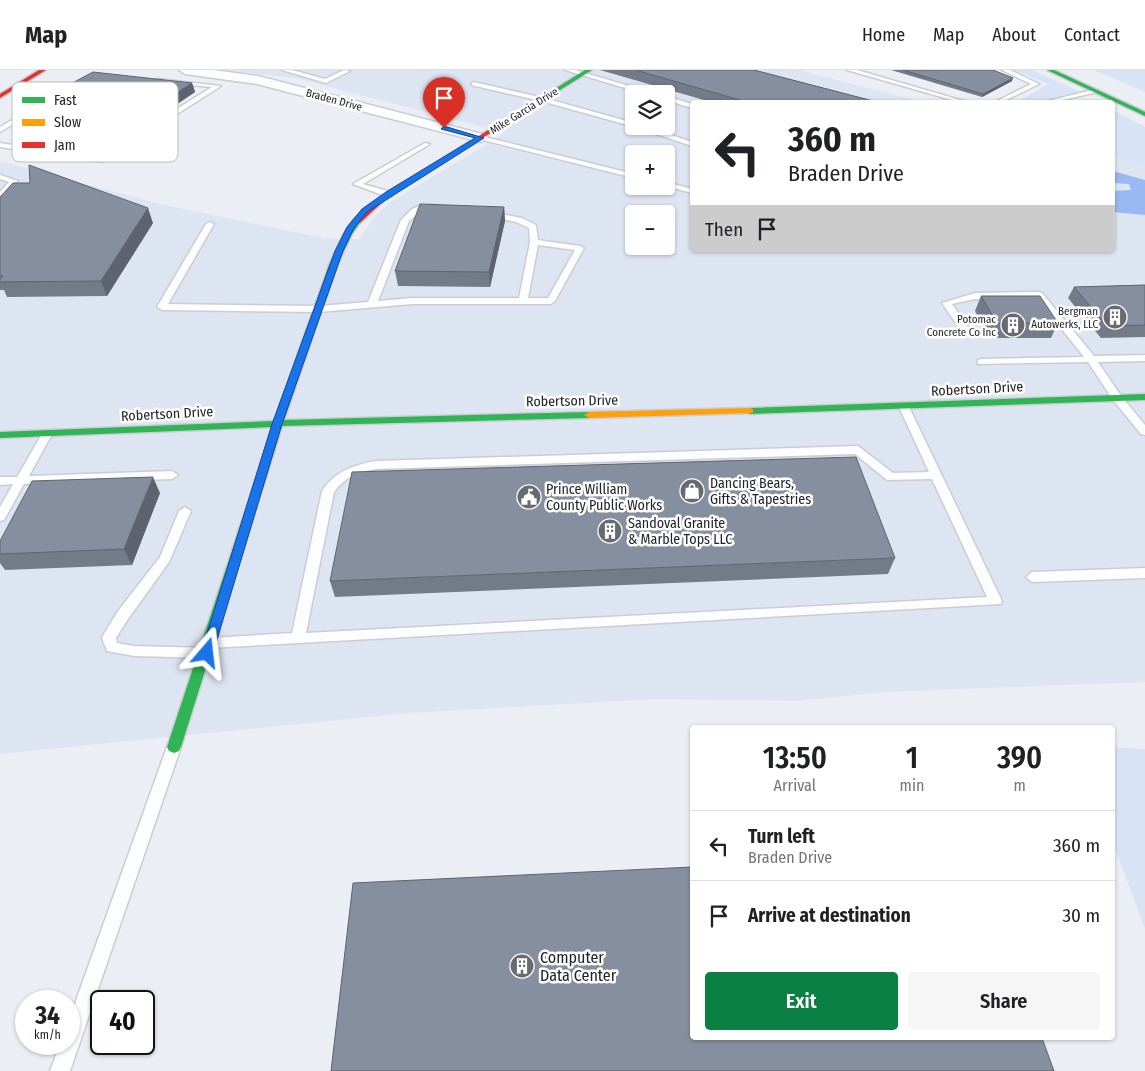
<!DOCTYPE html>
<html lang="en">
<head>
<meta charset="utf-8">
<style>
  body { margin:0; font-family:"Fira Sans Condensed",sans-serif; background:#f6f6f6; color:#202124; height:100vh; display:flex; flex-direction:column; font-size:19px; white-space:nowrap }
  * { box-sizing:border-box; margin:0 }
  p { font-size:16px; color:#757577 }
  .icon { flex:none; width:28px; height:28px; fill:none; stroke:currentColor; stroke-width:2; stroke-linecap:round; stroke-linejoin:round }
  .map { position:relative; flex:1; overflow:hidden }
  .drawer { position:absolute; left:690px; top:655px; width:425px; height:315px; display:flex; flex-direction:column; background:#fff; border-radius:5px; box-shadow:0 1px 4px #0004 }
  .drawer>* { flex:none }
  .hud { position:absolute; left:690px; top:30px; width:425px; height:152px; border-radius:5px; box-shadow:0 1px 4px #0004; background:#fff; color:#202124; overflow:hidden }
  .controls { position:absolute; left:625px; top:15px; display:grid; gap:10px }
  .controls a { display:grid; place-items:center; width:50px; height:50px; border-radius:5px; background:#fff; box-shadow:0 1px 4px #0004; font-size:25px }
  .speed { position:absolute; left:15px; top:920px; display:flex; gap:10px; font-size:25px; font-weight:700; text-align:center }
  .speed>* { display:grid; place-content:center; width:65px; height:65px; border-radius:50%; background:#fff; box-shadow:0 1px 4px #0004; line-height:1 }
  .speed small { font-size:12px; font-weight:400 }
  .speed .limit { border:2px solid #111; border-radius:8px; background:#fff; color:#111 }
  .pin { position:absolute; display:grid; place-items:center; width:42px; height:42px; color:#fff; margin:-51px -21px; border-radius:50% 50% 50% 0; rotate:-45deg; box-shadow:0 0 5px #0007 }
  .pin .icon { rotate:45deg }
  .me { position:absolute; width:55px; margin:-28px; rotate:17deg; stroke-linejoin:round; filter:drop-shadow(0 0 4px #0008) }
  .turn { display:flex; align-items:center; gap:18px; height:105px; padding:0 15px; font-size:22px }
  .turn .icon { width:65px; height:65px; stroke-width:2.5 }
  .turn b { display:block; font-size:35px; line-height:42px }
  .then { display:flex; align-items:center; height:48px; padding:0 15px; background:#0003; gap:10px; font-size:19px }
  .eta { display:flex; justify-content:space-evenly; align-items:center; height:85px; text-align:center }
  .eta b { font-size:30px; font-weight:600; line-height:35px }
  .button { display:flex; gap:10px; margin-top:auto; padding:10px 15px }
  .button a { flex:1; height:58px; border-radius:5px; background:#0b8043; color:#fff; font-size:20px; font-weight:600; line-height:58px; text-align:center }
  .button a+a { background:#f6f6f6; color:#202124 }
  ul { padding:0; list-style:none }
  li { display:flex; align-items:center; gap:15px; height:70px; padding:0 15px; border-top:1px solid #e0e0e0 }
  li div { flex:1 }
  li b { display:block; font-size:19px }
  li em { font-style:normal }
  header { display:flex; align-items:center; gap:30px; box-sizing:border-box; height:70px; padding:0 25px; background:#fff; border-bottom:1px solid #e0e0e0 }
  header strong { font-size:24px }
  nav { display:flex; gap:28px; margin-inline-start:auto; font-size:18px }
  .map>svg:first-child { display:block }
  .built { fill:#dee5f2; fill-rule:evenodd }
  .green { fill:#d8e3f6 }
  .water { fill:#9ab8f1 }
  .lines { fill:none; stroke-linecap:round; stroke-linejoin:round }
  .lane-casing { stroke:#cacdd2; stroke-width:3 }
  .street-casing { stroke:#cacdd2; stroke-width:3 }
  .fast-casing { stroke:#cacdd2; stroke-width:3 }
  .slow-casing { stroke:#cacdd2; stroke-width:3 }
  .jam-casing { stroke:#cacdd2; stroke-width:3 }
  .lane { fill:#fcfdfe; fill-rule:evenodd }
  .street { fill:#fcfdfe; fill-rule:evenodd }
  .fast { fill:#30b455; fill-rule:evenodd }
  .slow { fill:#ff9f0a; fill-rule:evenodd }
  .jam { fill:#e5322d; fill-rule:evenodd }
  .wall { fill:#737b89 }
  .shaded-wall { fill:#5e646f }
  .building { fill:#868f9f; stroke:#5e646f }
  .route { fill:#1a73e8; stroke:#114b97 }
  .labels { text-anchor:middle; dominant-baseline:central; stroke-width:5; stroke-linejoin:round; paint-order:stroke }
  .far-street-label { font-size:11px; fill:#202327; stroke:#fff }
  .far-poi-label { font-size:11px; fill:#202327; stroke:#fff; text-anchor:end }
  .street-label { font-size:14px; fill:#202327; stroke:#fff }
  .poi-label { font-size:14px; fill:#202327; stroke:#fff; text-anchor:start }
  .near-poi-label { font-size:16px; fill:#202327; stroke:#fff; text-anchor:start }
  .key { fill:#fff; stroke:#bcbdbe; stroke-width:1 }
  .key-label { font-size:14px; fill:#202327 }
</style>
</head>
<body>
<header>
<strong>Map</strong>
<nav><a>Home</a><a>Map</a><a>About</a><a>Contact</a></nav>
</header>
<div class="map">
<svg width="1145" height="1001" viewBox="0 0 1145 1001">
  <rect width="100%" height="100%" fill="#ebeff5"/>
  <path class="built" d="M224,0H799L921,32H692V180H1112L1113,85L1145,95V612L884,622L797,631L658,629L407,643L0,684V91L164,135L324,168L359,169L373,148L391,132L505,63L299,9ZM634,24H666V56H634ZM634,84H666V116H634ZM634,144H666V176H634Z"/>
  <path class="green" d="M1015,0H1032L1080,22L1040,32H1017L1048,14Z
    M1094,0H1145V22Z
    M1113,40L1145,57V96L1113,86Z
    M1112,677L1145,679V859L1113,773Z"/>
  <path class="water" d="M1113,101L1145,110V145L1113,142V121L1131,120L1129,114L1113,113Z"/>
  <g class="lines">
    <defs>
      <path id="lane" d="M282,0H292L325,9L344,0L350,1L326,13Z
        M565,0H575L656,24H645Z
        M847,0H857L967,32H959Z
        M1002,0H1010L1039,14L1002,32H995L1031,14Z
        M157,9L221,16L102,92L0,77V73L98,88L212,17L159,12Z
        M473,12L544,28L634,53V56H645L692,72V76L635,57L541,31L471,15Z
        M1096,19L1098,22L1053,32H1044Z
        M58,23L63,24L0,62V57Z
        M666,26L692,34V38L666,30Z
        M481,66L634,104V108L479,69V67Z
        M425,73L430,74L363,114L391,122V126H385L353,114Z
        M0,105L18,111L0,128V122L9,112L0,109Z
        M666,112L692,119V123L666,116Z
        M422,135H436L440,137L421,141L409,151L378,231L412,228H519L530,172L529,158L516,152L485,145V141L522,148L536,155L538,170L580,176L584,178L555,231L551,234H412L319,242L162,240L157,237L206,154L210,152L214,154L168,234L319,236L368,232L401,150L412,139ZM538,175L575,180L548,228H528Z
        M1039,222L1042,223L1094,286L1145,285V291L1098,292L1121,326L1145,355V365L1141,364L1113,330L1088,292L978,294V290L981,289L1084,287L1037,228L975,229L952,234L970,260L965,263L962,262L942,233L975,223Z
        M904,334L909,337L1002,531L1001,534L210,578L205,577L203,573L205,569L210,568L292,563L322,421C335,401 354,395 376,391L858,376L893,403L929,402L899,337ZM855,384L887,410L932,409L987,527L306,563L334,422C345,407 358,402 376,399Z
        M47,361L52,364L29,406L172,401L178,405L172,409L24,414L4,450L0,451V437L13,414L0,415V407H17L42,364Z
        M185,437L191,441L169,492L128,549L116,568L117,573L134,576L207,578L212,579L214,583L212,587L207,588L134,586L107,581L102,568L104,564L118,541L160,487L179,441Z
        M1145,498V508L1032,512L1026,507L1032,502Z
        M174,670L179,672L181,677L70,1001H50L60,974H69V950L167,677L169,672Z"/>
      <path id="street" d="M179,0H213L258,6L486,65L488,68L481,72L257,14L185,4Z"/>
      <path id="fast" d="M585,0H592L528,40L523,39Z
        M1047,0H1054L1145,42V46Z
        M354,149L361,151L352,164L337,195L284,350L589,342L594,345L589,348L282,356L181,677L179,681L174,683L169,681L167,677L273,357L0,368V362L275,351L329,195L344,164Z
        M1145,324V330L750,344L745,341L750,338Z"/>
      <path id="slow" d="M750,338L753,339V343L589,348L584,345L589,342Z"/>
      <path id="jam" d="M39,0H46L0,28V24Z
        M526,37L528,40L390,125L360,153L353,151L386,123Z"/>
    </defs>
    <use href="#lane" class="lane-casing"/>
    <use href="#street" class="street-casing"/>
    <use href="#fast" class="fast-casing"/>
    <use href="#slow" class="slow-casing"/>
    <use href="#jam" class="jam-casing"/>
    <use href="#lane" class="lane"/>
    <use href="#street" class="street"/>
    <use href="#fast" class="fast"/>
    <use href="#slow" class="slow"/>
    <use href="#jam" class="jam"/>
  </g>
  <path class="wall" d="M600,0H754L877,32H711Z
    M891,0H993L1012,11L982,27Z
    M192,13L195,22L152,51L48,38L44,28Z
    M0,127L153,153L107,226L7,227L4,220H0Z
    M504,137L505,151L490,217L398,216L395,201Z
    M1145,215V267L1101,268L1068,228L1074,217Z
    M981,226L1058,253L1051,268H990L975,241Z
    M160,423L132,495L5,500L0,493V471Z
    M895,488L888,504L335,527L330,511Z"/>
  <path class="shaded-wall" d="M1013,8L1012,11L982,27L983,24Z
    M192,13L195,22L152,51L149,41Z
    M504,137L505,151L490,217L489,202Z
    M148,138L153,153L107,226L101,211Z
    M153,407L160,423L132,495L124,479Z"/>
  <path class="building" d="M635,0H754L877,32H747Z
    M903,0H993L1013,8L983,24Z
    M93,2L192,13L149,41L44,28Z
    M29,95L148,138L101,211L0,212V210L3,206H0V127L13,113H30Z
    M420,134L504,137L489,202L395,201Z
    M1145,215V255L1107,256L1074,217Z
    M981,226H1040L1058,253H997Z
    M856,387L895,488L330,511L352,402Z
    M153,407L124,479L0,484V471L32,411Z
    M692,797V968H1042L1054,1001H331L353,813Z"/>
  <path class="route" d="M444,56L484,68L367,142L354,158L343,181L282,354L213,583L211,586H203L201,583L272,354L335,181L347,157L362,139L386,122L475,68L441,59Z"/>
  <defs>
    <symbol id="building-disc" viewBox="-11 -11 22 22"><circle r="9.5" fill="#676a6f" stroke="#fff"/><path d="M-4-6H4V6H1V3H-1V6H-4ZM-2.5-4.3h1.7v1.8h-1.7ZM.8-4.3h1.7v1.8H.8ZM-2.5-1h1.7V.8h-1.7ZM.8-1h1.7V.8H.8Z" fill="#fff"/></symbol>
    <symbol id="shop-disc" viewBox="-11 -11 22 22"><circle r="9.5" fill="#676a6f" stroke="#fff"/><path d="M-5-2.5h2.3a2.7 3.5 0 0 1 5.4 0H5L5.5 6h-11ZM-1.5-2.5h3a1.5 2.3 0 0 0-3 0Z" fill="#fff"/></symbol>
    <symbol id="civic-disc" viewBox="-11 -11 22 22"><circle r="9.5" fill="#676a6f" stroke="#fff"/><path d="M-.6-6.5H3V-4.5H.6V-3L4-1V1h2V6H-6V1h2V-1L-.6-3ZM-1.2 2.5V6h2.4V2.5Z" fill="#fff"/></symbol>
  </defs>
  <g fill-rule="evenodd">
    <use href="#building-disc" x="1101" y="233" width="28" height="28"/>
    <use href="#building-disc" x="999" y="241" width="28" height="28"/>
    <use href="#shop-disc" x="678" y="407" width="28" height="28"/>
    <use href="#civic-disc" x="515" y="413" width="28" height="28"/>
    <use href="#building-disc" x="596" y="447" width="28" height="28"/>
    <use href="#building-disc" x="508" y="882" width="28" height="28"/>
  </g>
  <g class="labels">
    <g class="far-street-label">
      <text transform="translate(334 30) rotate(15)">Braden Drive</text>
      <text transform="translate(524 41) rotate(-32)">Mike Garcia Drive</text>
    </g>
    <g class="far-poi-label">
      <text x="1098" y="241">Bergman<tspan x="1098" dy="13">Autowerks, LLC</tspan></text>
      <text x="996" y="249">Potomac<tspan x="996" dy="13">Concrete Co Inc</tspan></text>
    </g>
    <g class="street-label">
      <text transform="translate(977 319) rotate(-3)">Robertson Drive</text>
      <text transform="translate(572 331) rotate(-1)">Robertson Drive</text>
      <text transform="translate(167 344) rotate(-3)">Robertson Drive</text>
    </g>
    <g class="poi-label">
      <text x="710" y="413">Dancing Bears,<tspan x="710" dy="16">Gifts &amp; Tapestries</tspan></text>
      <text x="546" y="419">Prince William<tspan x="546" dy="16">County Public Works</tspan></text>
      <text x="628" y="453">Sandoval Granite<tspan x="628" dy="16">&amp; Marble Tops LLC</tspan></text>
    </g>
    <g class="near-poi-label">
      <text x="540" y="887">Computer<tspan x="540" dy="18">Data Center</tspan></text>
    </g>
  </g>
  <rect x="12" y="12" width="166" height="80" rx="8" class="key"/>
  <rect x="22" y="27" width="23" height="6" fill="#30b455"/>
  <rect x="22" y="49" width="23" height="7" fill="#ff9f0a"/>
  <rect x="22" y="72" width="23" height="6" fill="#e5322d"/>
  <g class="key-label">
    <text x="54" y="35">Fast</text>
    <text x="54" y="57">Slow</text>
    <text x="54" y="80">Jam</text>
  </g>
</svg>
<div class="controls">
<a><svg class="icon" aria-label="layers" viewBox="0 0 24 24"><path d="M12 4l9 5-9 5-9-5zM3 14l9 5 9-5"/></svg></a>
<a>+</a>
<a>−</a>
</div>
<div class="speed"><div>34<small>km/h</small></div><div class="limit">40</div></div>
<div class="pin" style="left:444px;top:58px;background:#d93025"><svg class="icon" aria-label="arrive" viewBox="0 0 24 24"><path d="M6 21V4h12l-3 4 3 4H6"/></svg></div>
<svg class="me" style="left:207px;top:583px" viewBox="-20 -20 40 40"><path d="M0-17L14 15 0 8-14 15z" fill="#1a73e8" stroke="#fff" stroke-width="4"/></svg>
<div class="hud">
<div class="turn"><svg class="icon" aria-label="left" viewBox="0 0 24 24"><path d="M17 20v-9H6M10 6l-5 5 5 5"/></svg><div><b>360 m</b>Braden Drive</div></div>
<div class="then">Then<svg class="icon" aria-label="arrive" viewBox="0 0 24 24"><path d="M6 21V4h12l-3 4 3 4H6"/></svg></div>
</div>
<section class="drawer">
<div class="eta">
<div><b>13:50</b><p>Arrival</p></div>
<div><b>1</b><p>min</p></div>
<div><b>390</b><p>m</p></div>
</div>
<ul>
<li><svg class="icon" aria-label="left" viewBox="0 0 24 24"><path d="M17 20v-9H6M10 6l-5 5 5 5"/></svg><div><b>Turn left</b><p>Braden Drive</p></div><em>360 m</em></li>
<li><svg class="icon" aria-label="arrive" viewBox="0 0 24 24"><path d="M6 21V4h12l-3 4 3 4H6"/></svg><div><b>Arrive at destination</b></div><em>30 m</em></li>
</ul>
<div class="button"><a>Exit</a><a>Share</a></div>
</section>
</div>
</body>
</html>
